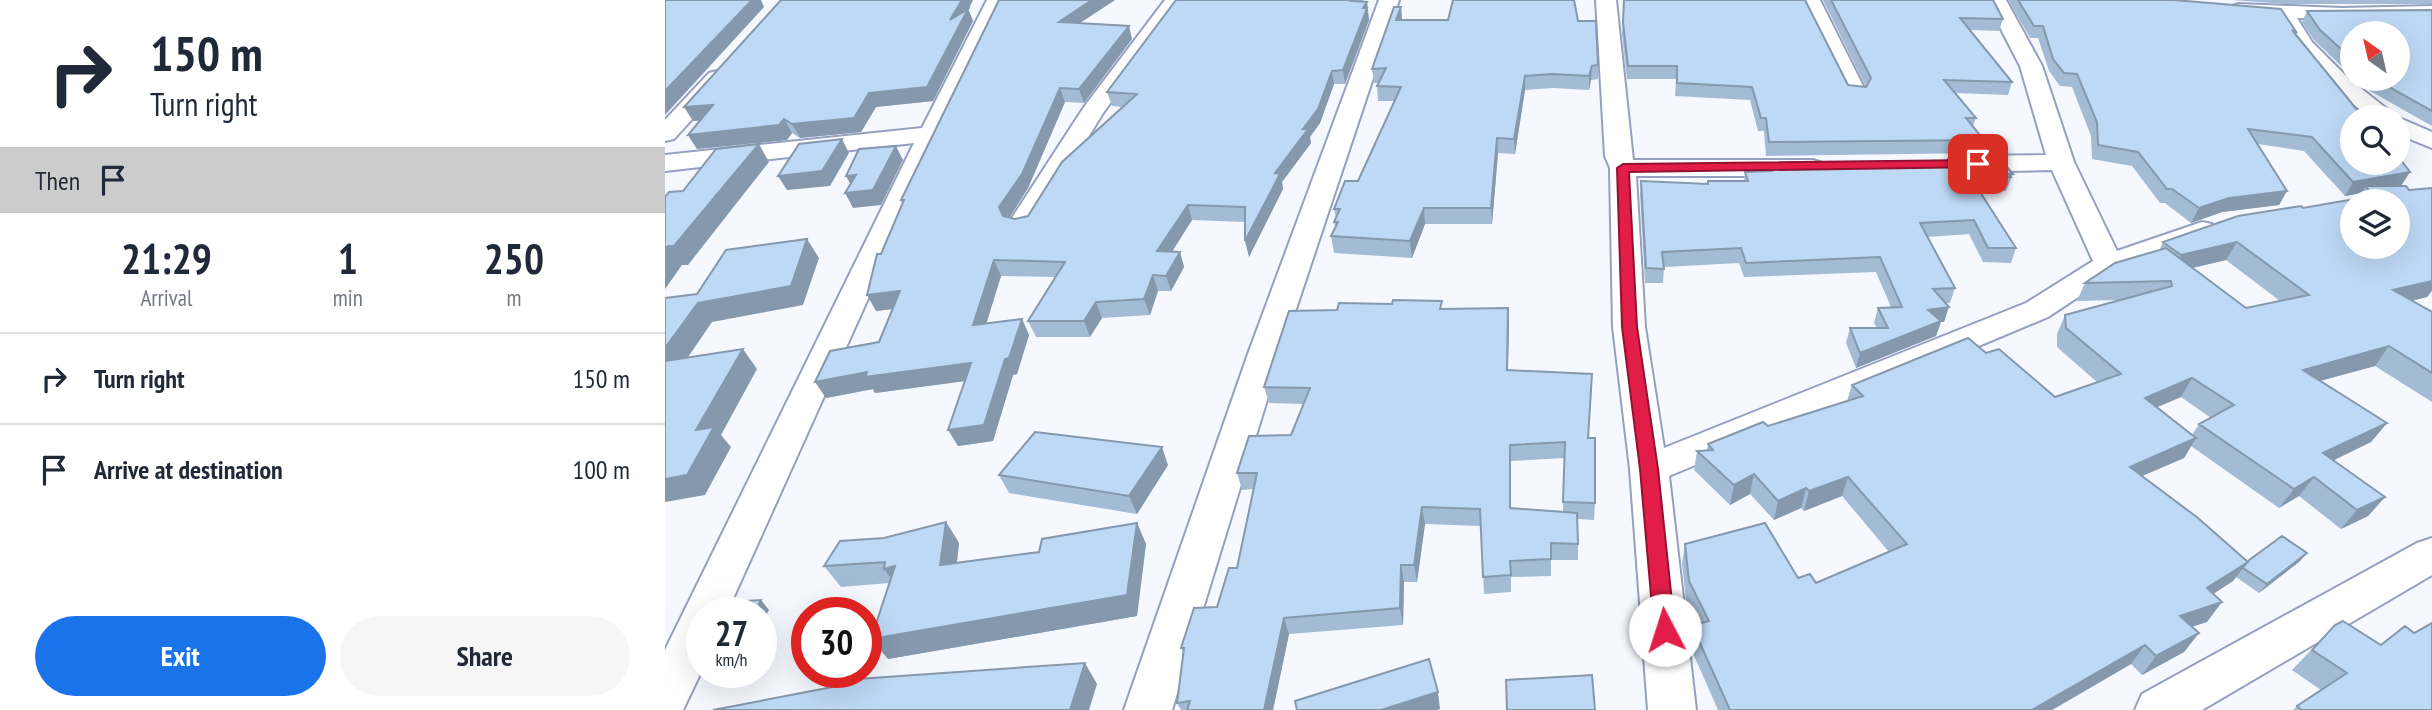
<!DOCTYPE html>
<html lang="en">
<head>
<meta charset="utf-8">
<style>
  body { margin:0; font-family:"PT Sans Narrow",sans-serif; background:#f6f6f7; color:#1f2937; height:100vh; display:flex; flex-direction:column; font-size:26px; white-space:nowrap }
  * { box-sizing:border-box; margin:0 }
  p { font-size:23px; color:#747a83 }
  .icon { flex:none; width:38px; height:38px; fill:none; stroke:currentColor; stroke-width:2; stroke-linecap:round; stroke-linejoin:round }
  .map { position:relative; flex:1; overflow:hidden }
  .sheet { display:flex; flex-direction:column; background:#fff; width:665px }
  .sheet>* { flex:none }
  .hud { background:#fff; color:#1f2937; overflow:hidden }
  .needle { width:46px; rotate:326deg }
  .buttons { position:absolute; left:1675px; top:21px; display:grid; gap:14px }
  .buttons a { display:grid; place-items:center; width:70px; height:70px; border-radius:50%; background:#fff; box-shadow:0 7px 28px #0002; font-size:35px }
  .speed { position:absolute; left:21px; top:597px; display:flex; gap:14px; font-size:35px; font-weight:700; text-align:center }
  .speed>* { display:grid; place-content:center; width:91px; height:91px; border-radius:50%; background:#fff; box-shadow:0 7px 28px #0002; line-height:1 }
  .speed small { font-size:18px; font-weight:400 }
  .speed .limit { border:10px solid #d22; background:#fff; color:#111 }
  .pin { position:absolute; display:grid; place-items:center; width:60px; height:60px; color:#fff; margin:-30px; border-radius:14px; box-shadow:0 4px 10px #0006 }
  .me { position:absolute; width:77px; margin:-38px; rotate:355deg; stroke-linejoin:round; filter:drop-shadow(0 0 5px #0008) }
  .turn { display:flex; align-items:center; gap:24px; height:147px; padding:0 35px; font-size:32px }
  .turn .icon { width:91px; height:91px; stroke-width:2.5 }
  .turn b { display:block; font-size:49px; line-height:60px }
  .then { display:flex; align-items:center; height:66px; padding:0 35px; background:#0003; gap:14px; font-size:26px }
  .eta { display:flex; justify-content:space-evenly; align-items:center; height:119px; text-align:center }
  .eta b { font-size:42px; font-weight:700; line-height:49px }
  .button { display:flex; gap:14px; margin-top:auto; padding:14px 35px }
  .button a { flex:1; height:80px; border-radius:42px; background:#1a73e8; color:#fff; font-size:28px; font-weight:700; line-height:80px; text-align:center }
  .button a+a { background:#f6f6f7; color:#1f2937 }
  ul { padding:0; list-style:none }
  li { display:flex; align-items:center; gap:21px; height:91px; padding:0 35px; border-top:2px solid #e0e1e3 }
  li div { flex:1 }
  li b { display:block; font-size:26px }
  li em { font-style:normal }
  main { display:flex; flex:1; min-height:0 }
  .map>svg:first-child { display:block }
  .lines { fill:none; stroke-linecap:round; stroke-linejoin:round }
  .street-casing { stroke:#95a0c1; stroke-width:4 }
  .street { fill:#fff; fill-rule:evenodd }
  .wall { fill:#a3bbd4; fill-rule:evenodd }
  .shaded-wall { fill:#8598ac }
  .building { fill:#bed9f6; stroke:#8598ac; stroke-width:2; fill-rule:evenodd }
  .route { fill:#e11d48; stroke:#92132f; stroke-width:2 }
</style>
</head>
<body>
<main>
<section class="sheet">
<div class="hud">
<div class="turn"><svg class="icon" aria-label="right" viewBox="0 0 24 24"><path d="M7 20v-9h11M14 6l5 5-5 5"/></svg><div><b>150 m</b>Turn right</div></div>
<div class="then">Then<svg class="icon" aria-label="arrive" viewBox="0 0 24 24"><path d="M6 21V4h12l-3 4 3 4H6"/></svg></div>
</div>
<div class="eta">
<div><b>21:29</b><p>Arrival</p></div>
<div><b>1</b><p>min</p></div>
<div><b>250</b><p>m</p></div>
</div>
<ul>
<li><svg class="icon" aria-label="right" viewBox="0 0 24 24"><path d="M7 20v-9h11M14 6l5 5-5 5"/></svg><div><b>Turn right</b></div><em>150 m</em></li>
<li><svg class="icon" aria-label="arrive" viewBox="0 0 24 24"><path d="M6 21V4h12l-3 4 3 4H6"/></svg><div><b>Arrive at destination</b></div><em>100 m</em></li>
</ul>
<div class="button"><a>Exit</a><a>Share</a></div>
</section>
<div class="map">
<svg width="1767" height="710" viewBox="0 0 1767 710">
  <rect width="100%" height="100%" fill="#f5f8ff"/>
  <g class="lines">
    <defs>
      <path id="street" d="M322,0H342L246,203L62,612H37V670L18,710H0V650L249,143L0,171V155L257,128Z
        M500,0H520L438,113L367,230L357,232L347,230L343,224L419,107Z
        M714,0H734L616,354L507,710H459L583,354Z
        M931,0H951L968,160H1148L1157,163L1161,168L1157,173L1148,176H971L980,327L999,448L1361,303L1428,261L1387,170L1293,172L1284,169L1280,164L1284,159L1293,156L1381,155L1355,66L1321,0H1341L1377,66L1409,162L1452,251L1537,222L1547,224L1551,230L1547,236L1454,270L1383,317L1004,476L1031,710H983L965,469L948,327L945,168L940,156Z
        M1135,0H1155L1201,92L1198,97H1182L1179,92Z
        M1574,4L1676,8L1767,6V18H1632L1647,42L1683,78L1732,117L1767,132V148L1732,134V117H1705L1667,88L1632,50L1612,17L1567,14L1564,10L1567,6Z
        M52,71L60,73L63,78L60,83L9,139L0,141V120L44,73Z
        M1767,538V575L1537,710H1470L1477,694L1752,543Z"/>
    </defs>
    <use href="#street" class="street-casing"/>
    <use href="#street" class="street"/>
  </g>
  <path class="wall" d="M116,0H308L303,9L308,21L268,101L211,107L196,132L135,138L127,133L122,140L32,149L23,135L35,121H28Z
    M334,0H450L415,23L467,39L419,103L400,102L363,188L344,218L350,219L363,216L458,107L447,106L442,92L511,0H699L697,2H702L704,20L680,84H669L655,123L645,137L646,143L617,182L618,189L584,257L580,222L527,220L507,252H515L519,267L506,291H493L485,315L437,318L425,337H371L363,321L390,277L336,276L321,323L357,319L364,335L352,374L348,375L328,441L293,446L300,381L210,393L208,389L161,398L214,342L227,309L211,311L216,254L237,203L236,200Z
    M959,0L1183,85L1201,87L1158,0H1328L1338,19L1334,31L1305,30L1347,82L1343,95L1291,93L1311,118L1308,126L1319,140L1315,153L1101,156L1099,131H1093L1085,100L1010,96L1011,79H962L957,34Z
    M1343,0H1509L1616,9L1632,33L1631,35L1736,186L1744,190L1767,188V291L1762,297L1747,301L1767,312V402L1710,366L1655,381L1722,423L1706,442L1668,460L1720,497L1703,516L1676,529L1634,496L1614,508L1526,446L1519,458L1477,476L1583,561L1642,553L1634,562L1594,593L1571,577L1568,581L1548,594L1542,622L1527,626L1534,633L1519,652L1477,675L1466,664L1387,710H1053L1027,651L1026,644L1029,625L1033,624L1021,600L1017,563L1020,544L1151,583L1224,552L1177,496L1139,511L1136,508L1109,520L1085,494L1065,505L1029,470L1032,451L1042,450L1043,444L1182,401L1187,385L1321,353L1390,397L1432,382L1392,347V334L1400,315L1453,300L1412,301L1420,283L1494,251L1498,242L1638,208L1693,198L1696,193L1680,196L1639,151L1593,144L1622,191L1614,205L1557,212L1526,223L1500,203H1495L1467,166L1427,159L1426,136L1407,87L1395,86L1384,71L1373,38H1365ZM1561,260L1615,301L1581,308L1527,268ZM1516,397L1546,418L1534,424L1527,435L1492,407Z
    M1567,0H1767V4H1619Z
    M736,7L737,20L913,21L933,65V79L926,80L924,90L888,88L860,90L850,154L833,153L827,224H760L747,258L669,253L666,236L670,227L669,222L671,218L669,209L693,181L729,101H713L712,86L713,83H709L707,69Z
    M1767,10V126L1698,87L1690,79H1732L1687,33V76L1649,40L1637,22L1642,11Z
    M1106,163L1348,174L1341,191H1315L1351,248L1346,263L1318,262L1304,234L1263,237L1290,288L1285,303H1281L1279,322H1276L1271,336L1191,368L1181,343L1185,328H1212L1209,323L1213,308L1226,307L1211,272L1079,277L1074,263L999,267L998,283H980L975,195L976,181L1042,184L1043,181H1079L1080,172L1104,171Z
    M777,309L844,324L843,370L924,438L930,503L929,520L913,519V560H886V576L846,577V592L819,594L816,526L760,524L752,582H739L738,625L624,634L608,710H516L512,703L518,652L516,648L552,607L572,568L589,489L577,490L572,473L626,435L639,404L604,403L599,387ZM899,458L898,512L846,508V461Z
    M503,465L472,514L344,493L334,475Z
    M281,522L294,543L292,563L374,552L472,523L481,544L472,616L223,659L224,583L176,587L159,566L219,538Z
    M1670,625L1767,710H1628L1632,706L1656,690L1627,670Z"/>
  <path class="shaded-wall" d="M87,0H96L99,7L0,115V91Z
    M297,0H308L301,14L303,9L308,21L268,101L211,107L196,132L135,138L127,124L285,20Z
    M427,0H450L398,34L394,22Z
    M702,2L704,20L680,84L678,70L698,8Z
    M736,7L737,20H731Z
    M464,26L467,39L419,103L414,89Z
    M927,66L926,80L924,90V76Z
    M667,71L669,84L655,123L645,137L646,143L617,182L618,189L584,257L580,241L610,173L638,129Z
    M860,76V90L850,154L849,139Z
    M395,88L400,102L363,188L341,223L334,207Z
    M48,105L57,119L28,121L19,107Z
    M119,119L127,133L122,140L32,149L23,135Z
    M832,138L833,153L827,224L826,208Z
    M177,139L184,153L165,186L122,190L113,176Z
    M94,144L104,162L23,265H17L0,289V251Z
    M231,146L238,160L216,205L188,208L180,193Z
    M1745,172L1736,186H1701L1696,193L1680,196L1688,182Z
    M191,175L189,191L181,176Z
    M1622,191L1614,205L1557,212L1526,223L1534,208L1564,198Z
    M523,205L527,220L497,267L492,251Z
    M759,208L760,224L747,258L745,241Z
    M142,239L154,258L138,305L47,322L6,382L0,375V348L33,303Z
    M1572,242L1561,260L1506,273L1516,255Z
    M515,252L519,267L506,291L501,276Z
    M329,260L336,276L316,341L308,325Z
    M488,275L493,291L485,315L479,299Z
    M1767,281V290L1762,297L1715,308L1728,290Z
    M235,291L244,307L211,311L202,295Z
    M431,302L437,318L425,337L419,321Z
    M1284,307L1279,322H1276L1271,336L1191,368L1195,353L1263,310Z
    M843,308L844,324L842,387V370Z
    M357,319L364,335L352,374L348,375L328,441L293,446L283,430L340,359Z
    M1724,346L1710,366L1625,389L1638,370Z
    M78,349L92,369L56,435L66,447L40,495L0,502V479L31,430Z
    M306,363L315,379L210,393L208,389L161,398L150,382L202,372Z
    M1527,378L1516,397L1469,417L1480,398Z
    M1722,423L1706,442L1643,473L1658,453Z
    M1531,438L1519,458L1454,486L1465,467Z
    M497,447L503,465L472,514L464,496Z
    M1089,474L1085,494L1065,505L1069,485Z
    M1183,477L1177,496L1139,511L1144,491Z
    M1649,477L1634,496L1614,508L1629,489Z
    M1141,488L1136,508L1109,520L1113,501Z
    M1720,497L1703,516L1676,529L1692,510Z
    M757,507L760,524L752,582L749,565Z
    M281,522L294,543L289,586L275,565Z
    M472,523L481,544L472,616L223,659L206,639Z
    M1642,553L1634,562L1594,593L1602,584Z
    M1583,562L1568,581L1528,607L1542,588Z
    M736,565L739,582L738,625L735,608Z
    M230,566L234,589L219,569Z
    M96,600L104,610L96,625V612H90Z
    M1557,602L1542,622L1501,635L1515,616Z
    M619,618L624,634L608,710H599Z
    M1534,633L1519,652L1477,675L1491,656Z
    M1480,645L1466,664L1387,710H1367Z
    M420,663L432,684L424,710H405Z
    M773,692L775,709L772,710H716Z"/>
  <path class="building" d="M0,0H87L0,91Z
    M116,0H297L285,20L303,9L262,87L204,93L189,118L127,124L119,119L114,125L23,135L48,105L19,107Z
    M334,0H427L394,22L464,26L414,89L395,88L357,174L334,207L338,216L350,219L363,216L397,162L472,94L442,92L511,0H687L686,1L702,2L698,8H702L678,70L667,71L653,109L638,129H643L610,173L615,174L580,241V207L523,205L492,251L515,252L501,276L488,275L479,299L431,302L419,321H363L400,262L329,260L308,325L357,319L344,358L340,359L319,425L283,430L306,363L200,377L202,372L150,382L165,351L214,342L235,291L202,295L212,254H216L239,200H236Z
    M788,0H909L913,21H931L933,65L927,66L924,76L888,74L860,76L849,139L832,138L826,208H759L745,241L666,236L673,222H669L675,209H669L680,181H693L736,87L712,86L721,68L707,69L729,7H736L731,20H783Z
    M959,0H1140L1183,85L1201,87L1206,78L1166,0H1328L1338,19L1295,18L1347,82L1279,80L1311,118H1301L1319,140L1104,142L1101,118H1096L1087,87L1012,83V66H963L958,22Z
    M1353,0H1509L1616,9L1632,33L1627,30L1698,117H1687V163H1732V155L1745,172L1688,182L1647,137L1583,129L1622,191L1564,198L1534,208L1507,189H1502L1473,152L1433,145L1432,122L1412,74L1399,73L1388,59L1378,26H1369Z
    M1767,10V111L1710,79H1732V33H1687V59L1655,30L1642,11Z
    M177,139L157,171L113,176L134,144Z
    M94,144L9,246H3L0,251V197L4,192L18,191L51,149Z
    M231,146L208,190L180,193L191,175L181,176L194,149Z
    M1336,160L1348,174H1344L1346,177L1306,178L1351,248H1323L1309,220L1255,223L1290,288L1268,289L1284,307L1263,310L1276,321L1195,353L1185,328H1223L1213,308L1237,307L1215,257L1081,263L1076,248L997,252L999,269L981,268L976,181L1043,184V181H1083L1080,172L1107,171L1106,163Z
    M1701,186H1741L1744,190L1767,188V281L1728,290L1767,312V373L1724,346L1638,370L1722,423L1658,453L1720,497L1692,510L1649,477L1629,489L1534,424L1569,405L1527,378L1480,398L1531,438L1465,467L1533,518L1583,562L1542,588L1557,602L1515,616L1534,633L1491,656L1480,645L1367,710H1065L1030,632L1029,625L1044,621L1024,581L1020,544L1100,523L1133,578L1145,574L1151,583L1242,544L1183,477L1144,491L1141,488L1113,501L1089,474L1069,485L1032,451L1048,450L1043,444L1098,422L1103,426L1198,396L1187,385L1303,338L1321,353L1334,349L1390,397L1456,374L1401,328L1400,315L1507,286L1506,281L1420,283L1450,263L1501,248L1581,308L1644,295L1572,242L1516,255L1498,242L1573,216L1636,206L1638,208L1707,196ZM1687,201H1732V247H1687Z
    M142,239L126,286L33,303L0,348V298L32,294L61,250Z
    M728,300L777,301L775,309L843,308L842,370L927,374L923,438H930V503L898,502L900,442L845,445V508L912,513L913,544L886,543V559L845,561L846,575L818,577L815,509L757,507L749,565H736L735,608L619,618L599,710H522L525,701L512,703L519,648H516L529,608L552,607L564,568H572L592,473H572L584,436L626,435L645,388L599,387L624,311L672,310L674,303L727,304Z
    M78,349L31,430L49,427L22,475L0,479V361Z
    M370,432L497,447L464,496L334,475Z
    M281,522L275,565L374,552L377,539L472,523L462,595L206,639L230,566L219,569L220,562L159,566L175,541L219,538Z
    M1617,536L1642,553L1602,584L1578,568L1583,561Z
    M96,600L90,612H59L64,602Z
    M1678,621L1716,645L1740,626L1749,633L1767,623V710H1636L1632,706L1682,673L1647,650L1670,625Z
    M764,659L773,692L716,710H632L630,701Z
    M420,663L405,710H48L178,685L193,679Z
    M927,675L930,710H842L841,680Z"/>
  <path class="route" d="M1313,160L1320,164L1318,167L964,172L972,327L993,469L1010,630L1007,636L1000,639L992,636L989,630L975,469L957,327L952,168L958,164Z"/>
</svg>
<div class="buttons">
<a><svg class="needle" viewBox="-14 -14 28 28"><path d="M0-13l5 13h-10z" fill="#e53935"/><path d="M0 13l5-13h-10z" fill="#747a83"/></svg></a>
<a><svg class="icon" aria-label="search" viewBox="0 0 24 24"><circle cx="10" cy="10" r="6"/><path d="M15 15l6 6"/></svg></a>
<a><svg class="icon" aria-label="layers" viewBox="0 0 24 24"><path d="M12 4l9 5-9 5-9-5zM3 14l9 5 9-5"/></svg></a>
</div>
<div class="speed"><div>27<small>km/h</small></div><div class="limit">30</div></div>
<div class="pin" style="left:1313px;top:164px;background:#d93025"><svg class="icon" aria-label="arrive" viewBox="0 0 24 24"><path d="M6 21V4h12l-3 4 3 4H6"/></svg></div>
<svg class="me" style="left:1000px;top:630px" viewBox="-20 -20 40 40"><circle r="19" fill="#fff"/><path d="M0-13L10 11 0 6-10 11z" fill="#e11d48"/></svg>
</div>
</main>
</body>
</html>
